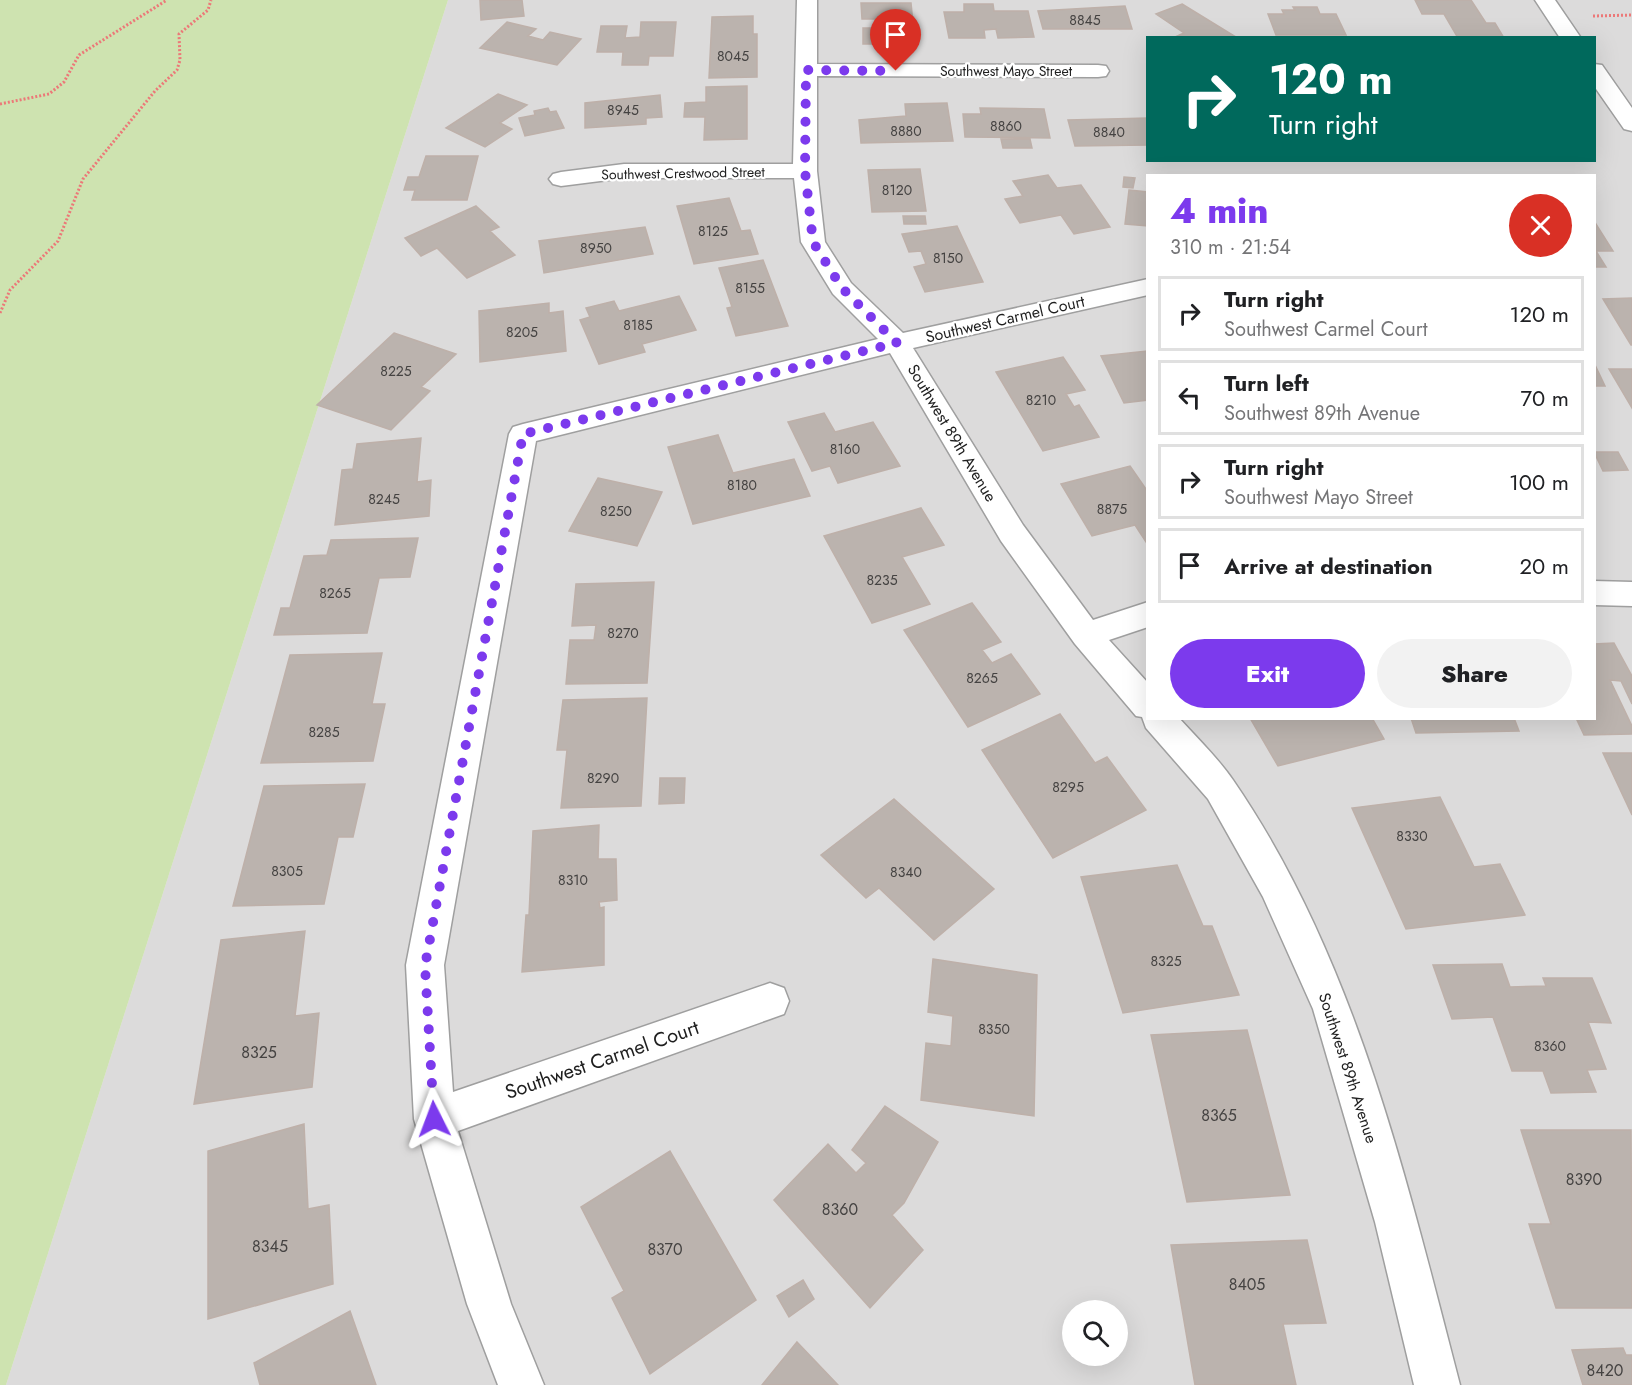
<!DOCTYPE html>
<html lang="en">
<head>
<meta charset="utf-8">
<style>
  body { margin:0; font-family:Jost,sans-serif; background:#f2f2f2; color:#202124; height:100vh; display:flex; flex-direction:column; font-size:22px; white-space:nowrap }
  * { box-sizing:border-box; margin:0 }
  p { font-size:20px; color:#757577 }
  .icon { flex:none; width:33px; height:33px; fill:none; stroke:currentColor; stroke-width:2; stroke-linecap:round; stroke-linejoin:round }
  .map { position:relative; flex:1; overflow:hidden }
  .side { position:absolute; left:1146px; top:174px; width:450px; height:546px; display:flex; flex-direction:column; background:#fff; border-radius:0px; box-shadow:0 6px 24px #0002 }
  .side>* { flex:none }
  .hud { position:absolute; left:1146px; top:36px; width:450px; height:126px; border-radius:0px; box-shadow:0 6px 24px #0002; background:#00695c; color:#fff; overflow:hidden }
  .buttons { position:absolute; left:1062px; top:1300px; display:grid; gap:12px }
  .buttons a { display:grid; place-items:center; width:66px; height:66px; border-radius:50%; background:#fff; box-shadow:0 6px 24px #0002; font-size:30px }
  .pin { position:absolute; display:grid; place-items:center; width:51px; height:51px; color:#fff; margin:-62px -26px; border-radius:50% 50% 50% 0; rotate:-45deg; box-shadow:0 0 6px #0007 }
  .pin .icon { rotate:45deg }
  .me { position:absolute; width:66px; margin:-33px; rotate:357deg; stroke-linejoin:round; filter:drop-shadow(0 0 4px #0008) }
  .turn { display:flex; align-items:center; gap:21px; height:126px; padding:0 24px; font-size:27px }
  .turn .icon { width:78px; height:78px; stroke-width:2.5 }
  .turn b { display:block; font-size:42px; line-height:51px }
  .round { display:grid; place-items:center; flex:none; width:63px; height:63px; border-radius:32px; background:#f2f2f2 }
  .overview { display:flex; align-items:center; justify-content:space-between; height:102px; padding:0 24px }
  h1 { font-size:36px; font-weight:800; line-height:45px; color:#7c3aed }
  .primary-button { display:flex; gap:12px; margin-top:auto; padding:12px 24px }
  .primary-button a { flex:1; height:69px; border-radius:36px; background:#7c3aed; color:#fff; font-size:24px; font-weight:800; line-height:69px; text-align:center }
  .primary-button a+a { background:#f2f2f2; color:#202124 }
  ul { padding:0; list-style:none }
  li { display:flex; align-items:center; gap:18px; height:75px; margin:0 12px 9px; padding:0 12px; border:3px solid #e0e0e0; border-radius:0px }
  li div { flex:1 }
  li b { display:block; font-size:22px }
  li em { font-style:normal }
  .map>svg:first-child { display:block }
  .residential { fill:#dcdbdb; fill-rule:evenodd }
  .grass { fill:#cee3b0 }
  .building { fill:#bbb3ae; stroke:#beb0a9; stroke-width:1.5 }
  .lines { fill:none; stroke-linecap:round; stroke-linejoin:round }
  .minor-casing { stroke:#9f9f9f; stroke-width:3 }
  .path { stroke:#ec7878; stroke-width:3; stroke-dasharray:2 2; stroke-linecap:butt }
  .minor { fill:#fff; fill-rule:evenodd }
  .route { stroke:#7c3aed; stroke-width:10; stroke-dasharray:0 18 }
  .labels { text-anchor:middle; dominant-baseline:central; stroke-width:4.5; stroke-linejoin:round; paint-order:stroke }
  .number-label { font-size:14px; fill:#454342 }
  .far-street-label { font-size:14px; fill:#1e1e1e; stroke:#fff }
  .street-label { font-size:16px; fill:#1e1e1e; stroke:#fff }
  .near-number-label { font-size:16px; fill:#454342 }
  .near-street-label { font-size:20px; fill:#1e1e1e; stroke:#fff }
</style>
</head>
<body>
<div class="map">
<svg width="1632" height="1385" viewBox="0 0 1632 1385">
  <rect width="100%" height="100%" fill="#eeeae5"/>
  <path class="residential" d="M448,0H1632V1385H6ZM1148,38H1594V160H1148ZM1148,176H1594V718H1148ZM1072,1311H1118V1356H1072Z"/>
  <path class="grass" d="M0,0H448L6,1385H0Z"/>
  <path class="building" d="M480,0H522L524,16L481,20Z
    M1415,0H1471L1486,23H1495L1504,38H1458L1444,14H1422Z
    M861,3H911L915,44H863V28H878V19H862Z
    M964,4H993L994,11H1028L1034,37L998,38L996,29L984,30L985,38H949L944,12H964Z
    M1182,4L1236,37L1173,38L1184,33L1156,14Z
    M1125,6L1132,29H1043L1038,11Z
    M1293,7H1317L1320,14H1336L1346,35H1276L1268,14H1284L1282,10H1295Z
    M753,16V34H757V77L709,78L712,17Z
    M507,22L536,29L528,36L543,40L550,32L581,39L557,65L480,48Z
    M641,22H676L673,56H649L648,65H622L623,52H597L601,26H627L625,38L640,37Z
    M747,86V139L704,140L705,117H684L685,103L706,102V87Z
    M498,94L527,105L500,123L512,129L485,147L446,128Z
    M660,95L662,117L646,118V124L585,128V103Z
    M947,103L953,141L861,143L859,120L906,116L905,104Z
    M548,108L550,112L556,111L564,128L525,136L519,118L535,115L534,111Z
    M980,108L1044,109L1050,138L965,137L963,114H981Z
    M1148,118V145L1075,146L1068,120Z
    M1001,139H1030L1032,148H1003Z
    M426,156H478L467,200H412L415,190H404L408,177H419Z
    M920,169L926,211L872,212L868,170Z
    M1048,175L1057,188L1081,185L1110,227L1074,234L1061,215L1020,223L1005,199L1023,196L1013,181Z
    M1124,177L1135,178L1133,188L1123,187Z
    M1129,190L1148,192V226L1125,224Z
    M729,198L741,231L750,230L758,254L694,264L677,206Z
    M476,206L499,227L490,231L515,255L467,278L437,248L421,256L405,238Z
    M903,216H925L926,224H904Z
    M1594,221L1613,251H1596L1606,267H1594Z
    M957,226L983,282L925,292L914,267L926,264L921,251L909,252L902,234Z
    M645,227L653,254L544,273L539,241Z
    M763,260L788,326L736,336L727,308L732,307L719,268Z
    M679,296L696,330L642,344L645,352L599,364L580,320L590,317L586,308L614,301L619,311Z
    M1632,298V345H1631L1603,299Z
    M549,303V313L563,311L566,351L480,362L479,311Z
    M394,333L456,354L421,387L430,391L391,430L317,405Z
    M1147,351L1148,400L1124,403L1101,356Z
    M1063,357L1085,390L1066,394L1074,407L1079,405L1099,437L1043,451L996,372Z
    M1594,365H1595L1605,386H1594Z
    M1609,369H1632V408Z
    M824,413L835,432L873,422L900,466L838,483L830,466L812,471L788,422Z
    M718,435L733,473L794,459L810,496L693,524L668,447Z
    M421,438L417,482L431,480L429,516L335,525L342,470L353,469L357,444Z
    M1594,452H1618L1628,470L1603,471Z
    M1130,466L1148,492V545L1135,525L1092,536L1061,484Z
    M598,478L662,492L637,546L569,531Z
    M921,508L944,545L902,557L930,604L872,623L824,536Z
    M418,538L410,577L379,578L367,633L274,635L281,608H290L304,556L327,555L331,540Z
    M654,582L647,683L566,684L570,640H594L596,625L572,626L576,584Z
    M972,603L1001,642L982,650L992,663L1011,654L1040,694L968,727L904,630Z
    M1614,643L1632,676V704L1621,681L1610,680L1632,726V734L1584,735L1576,718H1594V644Z
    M382,653L372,704H385L373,761L261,763L290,655Z
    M647,698L641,806L561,808L567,750H557L563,700Z
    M1060,714L1095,763L1107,757L1146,810L1053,858L982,750Z
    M1250,718H1372L1384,739L1278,766Z
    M1411,718H1514L1519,731L1416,733Z
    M1603,753H1632V815Z
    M660,778H685L684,803L659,804Z
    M365,784L353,837H338L324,904L233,906L264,786Z
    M1440,797L1474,867L1500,864L1525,915L1406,929L1352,808Z
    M894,799L994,889L934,940L879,888L866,898L821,855Z
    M599,825L598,859H616L617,900L599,902L600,908L604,907V965L522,972L526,915H529L533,831Z
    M1177,865L1203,926H1212L1239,995L1123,1013L1081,877Z
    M305,931L295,1016L319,1013L312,1087L194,1104L221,940Z
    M933,959L1037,975L1034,1116L921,1100L926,1043L951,1046L953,1016L928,1012Z
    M1502,964L1510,987L1546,986L1543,978H1592L1611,1023L1588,1022L1606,1069L1587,1070L1596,1092L1551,1093L1543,1071H1512L1493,1017L1452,1019L1433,965Z
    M1247,1030L1290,1195L1187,1202L1151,1035Z
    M885,1106L938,1142L904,1203L892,1215L923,1250L870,1308L774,1200L828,1144L856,1173L866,1163L852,1150Z
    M304,1124L308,1209L329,1205L333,1284L208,1319V1151Z
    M1521,1130H1631L1632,1308H1556L1529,1224H1551Z
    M670,1151L756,1300L650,1374L612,1298L624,1291L581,1207Z
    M1307,1240L1326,1323L1283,1324L1296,1385H1195L1171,1245Z
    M803,1280L814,1299L789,1317L777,1296Z
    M350,1311L376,1385H260L254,1363Z
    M797,1342L838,1385H762Z
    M1623,1348L1626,1355H1632V1385H1583L1572,1350Z"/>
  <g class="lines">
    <defs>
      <path id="minor" d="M797,0H817V64L1098,65L1106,66L1109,71L1106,76L1098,77L817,76V171L825,242L851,283L903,333L1148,279V295L913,348L1023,525L1093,620L1148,602V627L1109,640L1148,683V718H1179C1197,738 1218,758 1233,780C1356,959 1406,1178 1460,1385H1414L1375,1222L1313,1009L1263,897L1208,799L1146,728L1142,717L1136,716L1075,644L1001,541L890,353L536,441L444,965L453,1092L770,983L784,988L789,1001L784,1014L770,1019L458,1131L511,1304L544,1385H498L467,1304L414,1119L406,965L509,434L513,427L523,424L878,339L833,294L801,242L794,178H624L561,186L553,184L549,179L553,174L561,172L624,164H793Z
        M1535,0H1555L1581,38H1560Z
        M1594,64L1602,65L1632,108V131L1624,129L1594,86Z
        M1594,581L1632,582V606L1594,605Z"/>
    </defs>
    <use href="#minor" class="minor-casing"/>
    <path class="path" d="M1593,16L1632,15
      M0,104L49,94L64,82L79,55L167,0
      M0,313L10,290L58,241L83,179L155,91L177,70L180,60L179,34L208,10L211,0"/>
    <use href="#minor" class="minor"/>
  </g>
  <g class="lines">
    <path class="route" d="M434,1119L425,966L523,434L897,343L842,288L813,242L805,171L806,70L896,71"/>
  </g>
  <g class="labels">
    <g class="number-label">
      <text x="1085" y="20">8845</text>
      <text x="733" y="56">8045</text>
      <text x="623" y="110">8945</text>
      <text x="1006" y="126">8860</text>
      <text x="906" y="131">8880</text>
      <text x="1109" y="132">8840</text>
      <text x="897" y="190">8120</text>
      <text x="713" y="231">8125</text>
      <text x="596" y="248">8950</text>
      <text x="948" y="258">8150</text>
      <text x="750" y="288">8155</text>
      <text x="638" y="325">8185</text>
      <text x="522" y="332">8205</text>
      <text x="396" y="371">8225</text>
      <text x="1041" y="400">8210</text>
      <text x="845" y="449">8160</text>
      <text x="742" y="485">8180</text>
      <text x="384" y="499">8245</text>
      <text x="1112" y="509">8875</text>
      <text x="616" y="511">8250</text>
      <text x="882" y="580">8235</text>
      <text x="335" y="593">8265</text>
      <text x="623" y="633">8270</text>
      <text x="982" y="678">8265</text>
      <text x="324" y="732">8285</text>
      <text x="603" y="778">8290</text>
      <text x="1068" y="787">8295</text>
      <text x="1412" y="836">8330</text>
      <text x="287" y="871">8305</text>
      <text x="906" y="872">8340</text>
      <text x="573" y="880">8310</text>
      <text x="1166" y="961">8325</text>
      <text x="994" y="1029">8350</text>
      <text x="1550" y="1046">8360</text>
    </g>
    <g class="far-street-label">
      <text x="1006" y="71">Southwest Mayo Street</text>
      <text transform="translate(683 173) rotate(-1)">Southwest Crestwood Street</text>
    </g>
    <g class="street-label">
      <text transform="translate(1005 319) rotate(-13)">Southwest Carmel Court</text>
      <text transform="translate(952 433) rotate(59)">Southwest 89th Avenue</text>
      <text transform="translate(1348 1068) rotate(72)">Southwest 89th Avenue</text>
    </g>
    <g class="near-number-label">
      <text x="259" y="1052">8325</text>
      <text x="1219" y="1115">8365</text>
      <text x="1584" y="1179">8390</text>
      <text x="840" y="1209">8360</text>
      <text x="270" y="1246">8345</text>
      <text x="665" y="1249">8370</text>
      <text x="1247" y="1284">8405</text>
      <text x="1605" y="1370">8420</text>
    </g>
    <g class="near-street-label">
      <text transform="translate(602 1060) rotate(-19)">Southwest Carmel Court</text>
    </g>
  </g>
</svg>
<div class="buttons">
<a><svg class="icon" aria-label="search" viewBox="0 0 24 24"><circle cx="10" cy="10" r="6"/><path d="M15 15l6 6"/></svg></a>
</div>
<div class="pin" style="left:896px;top:71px;background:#d93025"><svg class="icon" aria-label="arrive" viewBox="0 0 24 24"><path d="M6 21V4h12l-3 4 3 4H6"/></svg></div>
<svg class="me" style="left:434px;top:1119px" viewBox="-20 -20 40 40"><path d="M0-17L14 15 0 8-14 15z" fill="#7c3aed" stroke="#fff" stroke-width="4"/></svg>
<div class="hud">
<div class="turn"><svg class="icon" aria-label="right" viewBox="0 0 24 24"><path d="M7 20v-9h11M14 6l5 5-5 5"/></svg><div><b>120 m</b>Turn right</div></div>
</div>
<section class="side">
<div class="overview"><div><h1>4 min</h1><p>310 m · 21:54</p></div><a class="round" style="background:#d93025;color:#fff"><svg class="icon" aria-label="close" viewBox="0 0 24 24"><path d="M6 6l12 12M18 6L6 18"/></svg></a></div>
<ul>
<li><svg class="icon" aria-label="right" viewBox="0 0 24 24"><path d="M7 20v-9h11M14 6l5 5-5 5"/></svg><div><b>Turn right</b><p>Southwest Carmel Court</p></div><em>120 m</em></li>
<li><svg class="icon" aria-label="left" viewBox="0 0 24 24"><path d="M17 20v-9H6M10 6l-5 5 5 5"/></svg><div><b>Turn left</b><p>Southwest 89th Avenue</p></div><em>70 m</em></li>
<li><svg class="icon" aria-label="right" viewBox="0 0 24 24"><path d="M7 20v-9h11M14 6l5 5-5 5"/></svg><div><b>Turn right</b><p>Southwest Mayo Street</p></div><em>100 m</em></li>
<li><svg class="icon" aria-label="arrive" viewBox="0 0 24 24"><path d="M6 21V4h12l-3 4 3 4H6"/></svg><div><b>Arrive at destination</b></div><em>20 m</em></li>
</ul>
<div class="primary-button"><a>Exit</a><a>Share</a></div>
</section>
</div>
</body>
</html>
